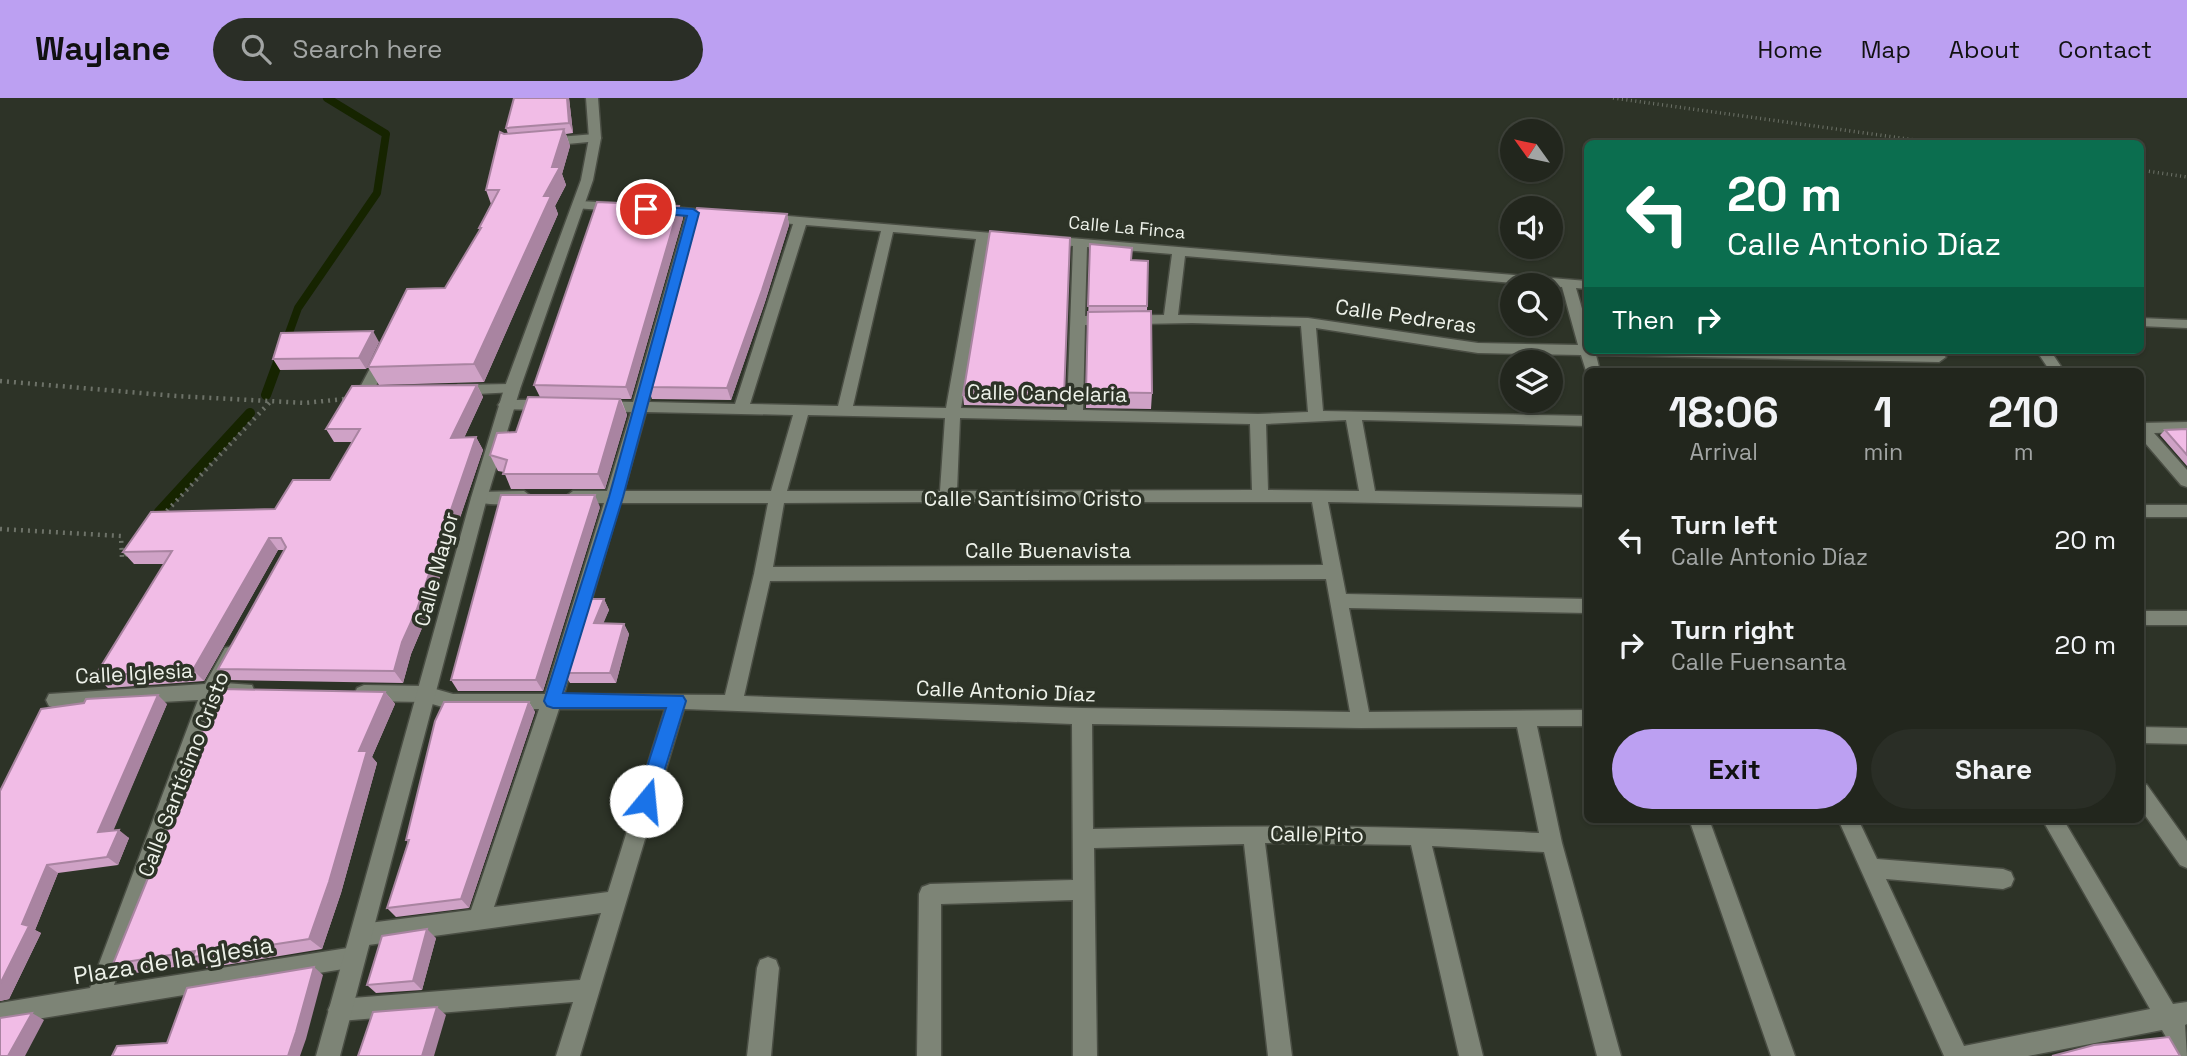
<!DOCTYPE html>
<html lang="en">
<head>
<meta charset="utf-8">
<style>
  body { margin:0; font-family:"Space Grotesk",sans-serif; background:#2a2e26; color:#f1f3f6; height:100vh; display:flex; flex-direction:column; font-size:26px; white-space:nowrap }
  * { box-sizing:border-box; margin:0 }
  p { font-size:23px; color:#a2a5a4 }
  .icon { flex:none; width:38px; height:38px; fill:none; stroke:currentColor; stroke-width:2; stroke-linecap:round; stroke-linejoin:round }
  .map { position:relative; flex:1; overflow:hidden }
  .details { position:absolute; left:1584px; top:270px; width:560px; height:455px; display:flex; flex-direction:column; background:#22261d; border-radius:10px; box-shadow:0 2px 5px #0004,0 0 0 2px #3f433b }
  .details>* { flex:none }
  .guide { position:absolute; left:1584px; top:42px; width:560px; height:214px; border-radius:10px; box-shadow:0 2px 5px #0004,0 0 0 2px #3f433b; background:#0b6e4f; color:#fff; overflow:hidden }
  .needle { width:46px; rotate:303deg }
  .buttons { position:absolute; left:1500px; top:21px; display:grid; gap:14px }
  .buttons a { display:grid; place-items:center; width:63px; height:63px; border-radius:50%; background:#22261d; box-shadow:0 2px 5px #0004,0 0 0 2px #3f433b; font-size:35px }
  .pin { position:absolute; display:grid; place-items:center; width:60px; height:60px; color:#fff; margin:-30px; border:4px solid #fff; border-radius:50%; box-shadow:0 2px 7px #0007 }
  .me { position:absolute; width:77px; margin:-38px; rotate:17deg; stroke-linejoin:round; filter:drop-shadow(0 0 5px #0008) }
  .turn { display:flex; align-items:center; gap:24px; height:147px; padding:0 28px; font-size:32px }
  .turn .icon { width:91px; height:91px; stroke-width:2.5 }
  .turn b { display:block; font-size:49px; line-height:60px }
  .then { display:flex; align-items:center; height:66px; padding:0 28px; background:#0003; gap:14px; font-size:26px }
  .eta { display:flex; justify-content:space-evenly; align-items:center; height:119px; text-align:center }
  .eta b { font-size:42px; font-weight:800; line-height:49px }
  .cta { display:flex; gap:14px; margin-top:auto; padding:14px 28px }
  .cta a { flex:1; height:80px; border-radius:42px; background:#bca0f2; color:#111; font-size:28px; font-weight:800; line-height:80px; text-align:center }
  .cta a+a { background:#2a2e26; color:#f1f3f6 }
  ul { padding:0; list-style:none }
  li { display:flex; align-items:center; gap:21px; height:105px; padding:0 28px }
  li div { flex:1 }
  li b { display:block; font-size:26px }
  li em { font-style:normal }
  header { display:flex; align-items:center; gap:42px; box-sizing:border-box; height:98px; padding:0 35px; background:#bca0f2; color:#111 }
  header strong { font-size:33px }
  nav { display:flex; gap:38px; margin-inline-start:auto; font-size:24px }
  .search { width:490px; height:63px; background:#2a2e26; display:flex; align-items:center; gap:18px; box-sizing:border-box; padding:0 24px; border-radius:38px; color:#a2a5a4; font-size:26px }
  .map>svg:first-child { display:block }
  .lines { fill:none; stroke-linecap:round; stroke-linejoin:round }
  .stream-far1 { stroke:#162400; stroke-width:8 }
  .stream { stroke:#162400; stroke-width:10 }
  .street-casing { stroke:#4a4e44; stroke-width:3 }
  .secondary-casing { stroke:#4a4e44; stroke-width:3 }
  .path-far1 { stroke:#6d7268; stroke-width:3.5; stroke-dasharray:1 3.5; stroke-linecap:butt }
  .path { stroke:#6d7268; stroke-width:4.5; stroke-dasharray:2 5; stroke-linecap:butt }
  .street { fill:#7d8476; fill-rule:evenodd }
  .secondary { fill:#7d8476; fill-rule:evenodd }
  .wall { fill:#cfa2c6 }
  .shaded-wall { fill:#a984a1 }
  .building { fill:#f1bce6; stroke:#a984a1; stroke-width:2 }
  .route { fill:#1a73e8; stroke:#114b97; stroke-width:2 }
  .labels { text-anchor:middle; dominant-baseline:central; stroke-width:7; stroke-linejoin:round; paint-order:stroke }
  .far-street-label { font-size:18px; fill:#eef2ea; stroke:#2d3327 }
  .street-label { font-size:21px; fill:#eef2ea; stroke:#2d3327 }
  .near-street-label { font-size:24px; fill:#eef2ea; stroke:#2d3327 }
</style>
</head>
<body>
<header>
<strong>Waylane</strong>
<div class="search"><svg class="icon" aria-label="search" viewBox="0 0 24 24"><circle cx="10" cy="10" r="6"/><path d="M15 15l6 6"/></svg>Search here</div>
<nav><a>Home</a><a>Map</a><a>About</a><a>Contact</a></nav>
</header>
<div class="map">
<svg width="2187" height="958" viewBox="0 0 2187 958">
  <rect width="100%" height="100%" fill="#2d3327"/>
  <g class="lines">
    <path class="stream-far1" d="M285,246L298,210L377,95L386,36L327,0"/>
    <path class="stream" d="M266,297L285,245
      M159,414L250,315"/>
    <defs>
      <path id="street" d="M595,36L601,40L599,43L546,48L540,44L546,40Z
        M579,103L617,105L623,109L617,113L574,110V104Z
        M659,108L718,113L724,117L718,121L698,119L649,304L735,306L793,126L759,123V117L764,116L1016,137L1018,140L1011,144L989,142L961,310L1067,312L1073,148L1041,145V139L1046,138L1587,183V191L1576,190L1587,228V252L1939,254L1946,259L1939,264L1596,257L1600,273H1587V276L1581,257L1478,255L1316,230L1323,313L1587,318V328L1362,322L1375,393L1587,397V409L1328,404L1346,496L1587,501V515L1349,510L1369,614L1587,612V628H1537L1562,745L1621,958H1597L1544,754L1432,748L1483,958H1459L1411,747L1265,745L1292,958H1268L1244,746L1094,750L1097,958H1073V802L941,806V958H917L919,796L922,789L930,786L1073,782L1072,626L684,611L580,958H556L573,904L340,923L332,920L328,912L332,904L340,901L580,882L601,815L361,848L353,844L350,837L353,830L361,826L471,812L539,611L453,612L425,604L364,603L357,600L355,595L357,590L364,587L425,588L453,596H545L604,405H573L565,399L573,393H607L631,314L601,313L593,308L601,303L633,304L686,118L654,115V109ZM806,127L881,133L838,308L750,306ZM893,134L976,141L946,310L853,308ZM1087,149L1172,156L1164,217L1085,218ZM1185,158L1562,189L1578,247L1478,245L1308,220L1178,217ZM1192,225L1301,228L1308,314L1258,316L1083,312L1085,227ZM646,314L793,317L771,393H624ZM808,317L945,320L940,393H787ZM960,320L1250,326L1252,392L957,393ZM1346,322L1359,393L1268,392L1266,326ZM943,404H1312L1323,467L773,469L784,405ZM620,405H768L754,476L725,597L564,596ZM1326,481L1350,614L1082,610L744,598L770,483ZM559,611H665L608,794L494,809ZM1092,626L1361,630L1517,629L1539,735C1390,727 1243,727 1093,731Z
        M2140,220L2187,222V230L2140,228Z
        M2036,252H2050L2064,273H2050Z
        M383,254L390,259L375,290L386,292L389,295L381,300L360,298L357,295L376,259Z
        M512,286L520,291L517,294L458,297L450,292L458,287Z
        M506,302H548L556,307L548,312L501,311L498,307L501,303Z
        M2187,324V334L2154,335L2187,372V389L2181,387L2140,339V325Z
        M524,393L532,399C525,408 478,409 471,400L479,394Z
        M2140,407H2187V419H2140Z
        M2140,513H2187V527H2140Z
        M232,548L239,550L241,555L225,585L252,587L254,592L252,597L218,601L114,887L354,849L362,852L365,860L362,868L0,927V905L90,890L198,602L56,610L49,608L46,602L49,596L205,586L225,550Z
        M2140,629L2187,630V646L2140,645Z
        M2140,684L2147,687L2187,743V770L2180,767L2140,710Z
        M1689,721H1709L1795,958H1771Z
        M1838,721H1858L1877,761L2003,771L2011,774L2014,781L2011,788L2003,791L1886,781L1964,948L2150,911L2042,721H2063L2173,906L2187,904V926L2185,927L2187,958H2177L2162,932L2028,958H1944Z
        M768,859L776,862L779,870L771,958H747L757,870L760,862Z"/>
      <path id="secondary" d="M586,0H598L601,40L593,82L520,291L487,400L340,958H316L471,400L504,291L581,82L589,40Z"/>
    </defs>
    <use href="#street" class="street-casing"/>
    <use href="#secondary" class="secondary-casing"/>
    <path class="path-far1" d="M1613,0L1944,46
      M2140,72L2187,79"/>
    <path class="path" d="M0,283L176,298L305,305L344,301
      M162,418L272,302
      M0,431L121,438L122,460L127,455"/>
    <use href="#street" class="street"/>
    <use href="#secondary" class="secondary"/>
  </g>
  <path class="wall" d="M569,0L573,35L566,36L570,48L562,76L566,87L555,108L558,116L484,284L379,287L368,269L445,190L480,132L479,130L491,106L486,92L504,36H508L506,30Z
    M679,108L683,120L631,301H621L627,317L605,391H511L504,374L498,373L490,357L516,334L540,299L534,287Z
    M787,116L789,127L765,204L731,302L652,301L648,289Z
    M1070,140L1064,309L964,307L963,297Z
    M1090,146L1132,162L1148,163L1147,213L1152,295L1151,311L1086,310Z
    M379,244L366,271L280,272L273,261Z
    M477,287L483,299L464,340L476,339L483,352L425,523L411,556L403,585L229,582L218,571L284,452H278L204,583L108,590L95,578L164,466H134L123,454L275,411L330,382L352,344H334L326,331Z
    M2187,331V368L2160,337L2165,332Z
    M600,409L543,593H458L451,582Z
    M604,501L609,512L603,525L624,526L629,536L616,585H570L564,575Z
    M385,594L395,606L372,659L377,665L341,795L322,851L207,870L200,865L129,876L113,866Z
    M529,604L535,614L469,810L396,819L387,810L408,744L406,742Z
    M167,606L113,732L129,740L118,767L58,775L35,832L41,835L9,901L0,903V693Z
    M436,840L422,892L376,895L367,887Z"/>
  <path class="shaded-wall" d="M567,0H569L573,35L569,25Z
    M564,31L570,48L562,76L566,87L555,108L558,116L484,284L474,266L544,98Z
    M679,108L683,120L631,301L626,289Z
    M787,116L789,127L765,204L731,302L727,290Z
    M373,233L379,244L366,271L359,260Z
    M477,287L483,299L458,353L451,340Z
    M620,301L627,317L605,391L598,376Z
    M476,339L483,352L425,523L411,556L403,585L394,573L402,544Z
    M595,397L600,409L543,593L536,582Z
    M269,440L278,452L204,583L193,572Z
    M604,501L609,512L599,536L594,525Z
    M624,526L629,536L616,585L610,575Z
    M385,594L395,606L372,659L377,665L341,795L322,851L309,841L359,653Z
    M158,597L167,606L109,743L98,734Z
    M529,604L535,614L469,810L461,801Z
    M119,732L129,740L118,767L107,759Z
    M47,767L58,775L35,832L41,835L9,901L0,903V886L22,826Z
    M427,831L436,840L422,892L413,883Z
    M314,869L323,877L306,941L300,958H288Z
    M437,909L446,917L434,958H422Z
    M32,915L44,922L25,958H8Z"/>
  <path class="building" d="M514,0H567L569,25L506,30Z
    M564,31L552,69H560L544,98H551L474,266L368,269L407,191L445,190L481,130H479L499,92H486L500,34L504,36Z
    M597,104L679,108L626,289L534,287Z
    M697,110L787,116L762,192L727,290L648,289Z
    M990,133L1070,140L1064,299L963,297Z
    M1090,146L1132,150L1131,162L1148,163L1147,208H1088Z
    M1151,213L1152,295L1086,294L1088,214Z
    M373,233L359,260L273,261L281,235Z
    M477,287L451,340L476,339L417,511L402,544L394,573L218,571L286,449L281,440H269L193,572L95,578L172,453L123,454L151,414L275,411L293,382H330L360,331H326L352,288Z
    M528,299L620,301L598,376H503L507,362L490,357L497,335L516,334Z
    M2187,331V357L2165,332Z
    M501,397H595L536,582H451Z
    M586,501H604L594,525L624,526L610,575H564Z
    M222,591L385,594L359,653H367L329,784L309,841L193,859L195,853L113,866L172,721L208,617Z
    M158,597L98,734L119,732L107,759L47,767L22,826L29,828L0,886V693L41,611L84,605L86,601Z
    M444,604H529L461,801L387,810L409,742H406L435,623Z
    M427,831L413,883L367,887L382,838Z
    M314,869L296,934L288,958H112L117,948L167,945L187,890Z
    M437,909L422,958H358L373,914Z
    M32,915L8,958H0V920Z
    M2169,939L2180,958H2052L2094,947Z"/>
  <path class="route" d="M646,108L693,111L699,115L623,399L563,595L683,598L686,603L655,703L652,709L646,711L639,709L636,703L666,610H553L547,608L544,603L609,399L687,118L642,114L640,111Z"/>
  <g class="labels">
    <g class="far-street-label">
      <text transform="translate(1127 129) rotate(5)">Calle La Finca</text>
    </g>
    <g class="street-label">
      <text transform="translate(1406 218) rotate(8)">Calle Pedreras</text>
      <text transform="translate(1047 295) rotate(1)">Calle Candelaria</text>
      <text x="1033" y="400">Calle Santísimo Cristo</text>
      <text x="1048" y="452">Calle Buenavista</text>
      <text transform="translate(436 471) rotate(-75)">Calle Mayor</text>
      <text transform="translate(134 575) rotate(-3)">Calle Iglesia</text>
      <text transform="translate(1006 593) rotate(2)">Calle Antonio Díaz</text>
      <text transform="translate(183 676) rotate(-69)">Calle Santísimo Cristo</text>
      <text transform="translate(1317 736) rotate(1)">Calle Pito</text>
    </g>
    <g class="near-street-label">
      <text transform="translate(173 862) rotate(-9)">Plaza de la Iglesia</text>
    </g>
  </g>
</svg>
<div class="buttons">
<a><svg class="needle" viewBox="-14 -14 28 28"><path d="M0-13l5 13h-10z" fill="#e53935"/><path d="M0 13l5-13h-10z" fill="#a2a5a4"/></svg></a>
<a><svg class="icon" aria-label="sound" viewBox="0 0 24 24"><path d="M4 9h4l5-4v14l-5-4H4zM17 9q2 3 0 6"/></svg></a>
<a><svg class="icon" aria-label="search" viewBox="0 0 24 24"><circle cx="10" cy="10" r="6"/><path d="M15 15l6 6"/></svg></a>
<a><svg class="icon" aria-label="layers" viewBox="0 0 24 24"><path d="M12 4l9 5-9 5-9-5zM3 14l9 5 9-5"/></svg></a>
</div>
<div class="pin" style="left:646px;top:111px;background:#d93025"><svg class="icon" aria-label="arrive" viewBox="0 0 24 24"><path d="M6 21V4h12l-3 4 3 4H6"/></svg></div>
<svg class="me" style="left:646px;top:703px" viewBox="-20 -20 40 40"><circle r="19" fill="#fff"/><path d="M0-13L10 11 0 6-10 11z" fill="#1a73e8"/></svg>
<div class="guide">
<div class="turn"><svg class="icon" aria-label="left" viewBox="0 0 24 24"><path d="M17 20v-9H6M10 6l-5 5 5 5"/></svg><div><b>20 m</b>Calle Antonio Díaz</div></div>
<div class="then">Then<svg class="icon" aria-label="right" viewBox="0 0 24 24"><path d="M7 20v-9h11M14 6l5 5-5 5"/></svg></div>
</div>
<section class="details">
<div class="eta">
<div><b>18:06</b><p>Arrival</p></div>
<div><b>1</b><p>min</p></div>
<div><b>210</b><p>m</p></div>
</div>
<ul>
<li><svg class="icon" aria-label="left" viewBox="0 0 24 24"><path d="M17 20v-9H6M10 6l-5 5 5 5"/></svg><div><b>Turn left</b><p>Calle Antonio Díaz</p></div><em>20 m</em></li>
<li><svg class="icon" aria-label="right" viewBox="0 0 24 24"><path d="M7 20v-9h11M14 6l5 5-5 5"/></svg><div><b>Turn right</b><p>Calle Fuensanta</p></div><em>20 m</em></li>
</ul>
<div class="cta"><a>Exit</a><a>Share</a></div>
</section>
</div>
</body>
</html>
